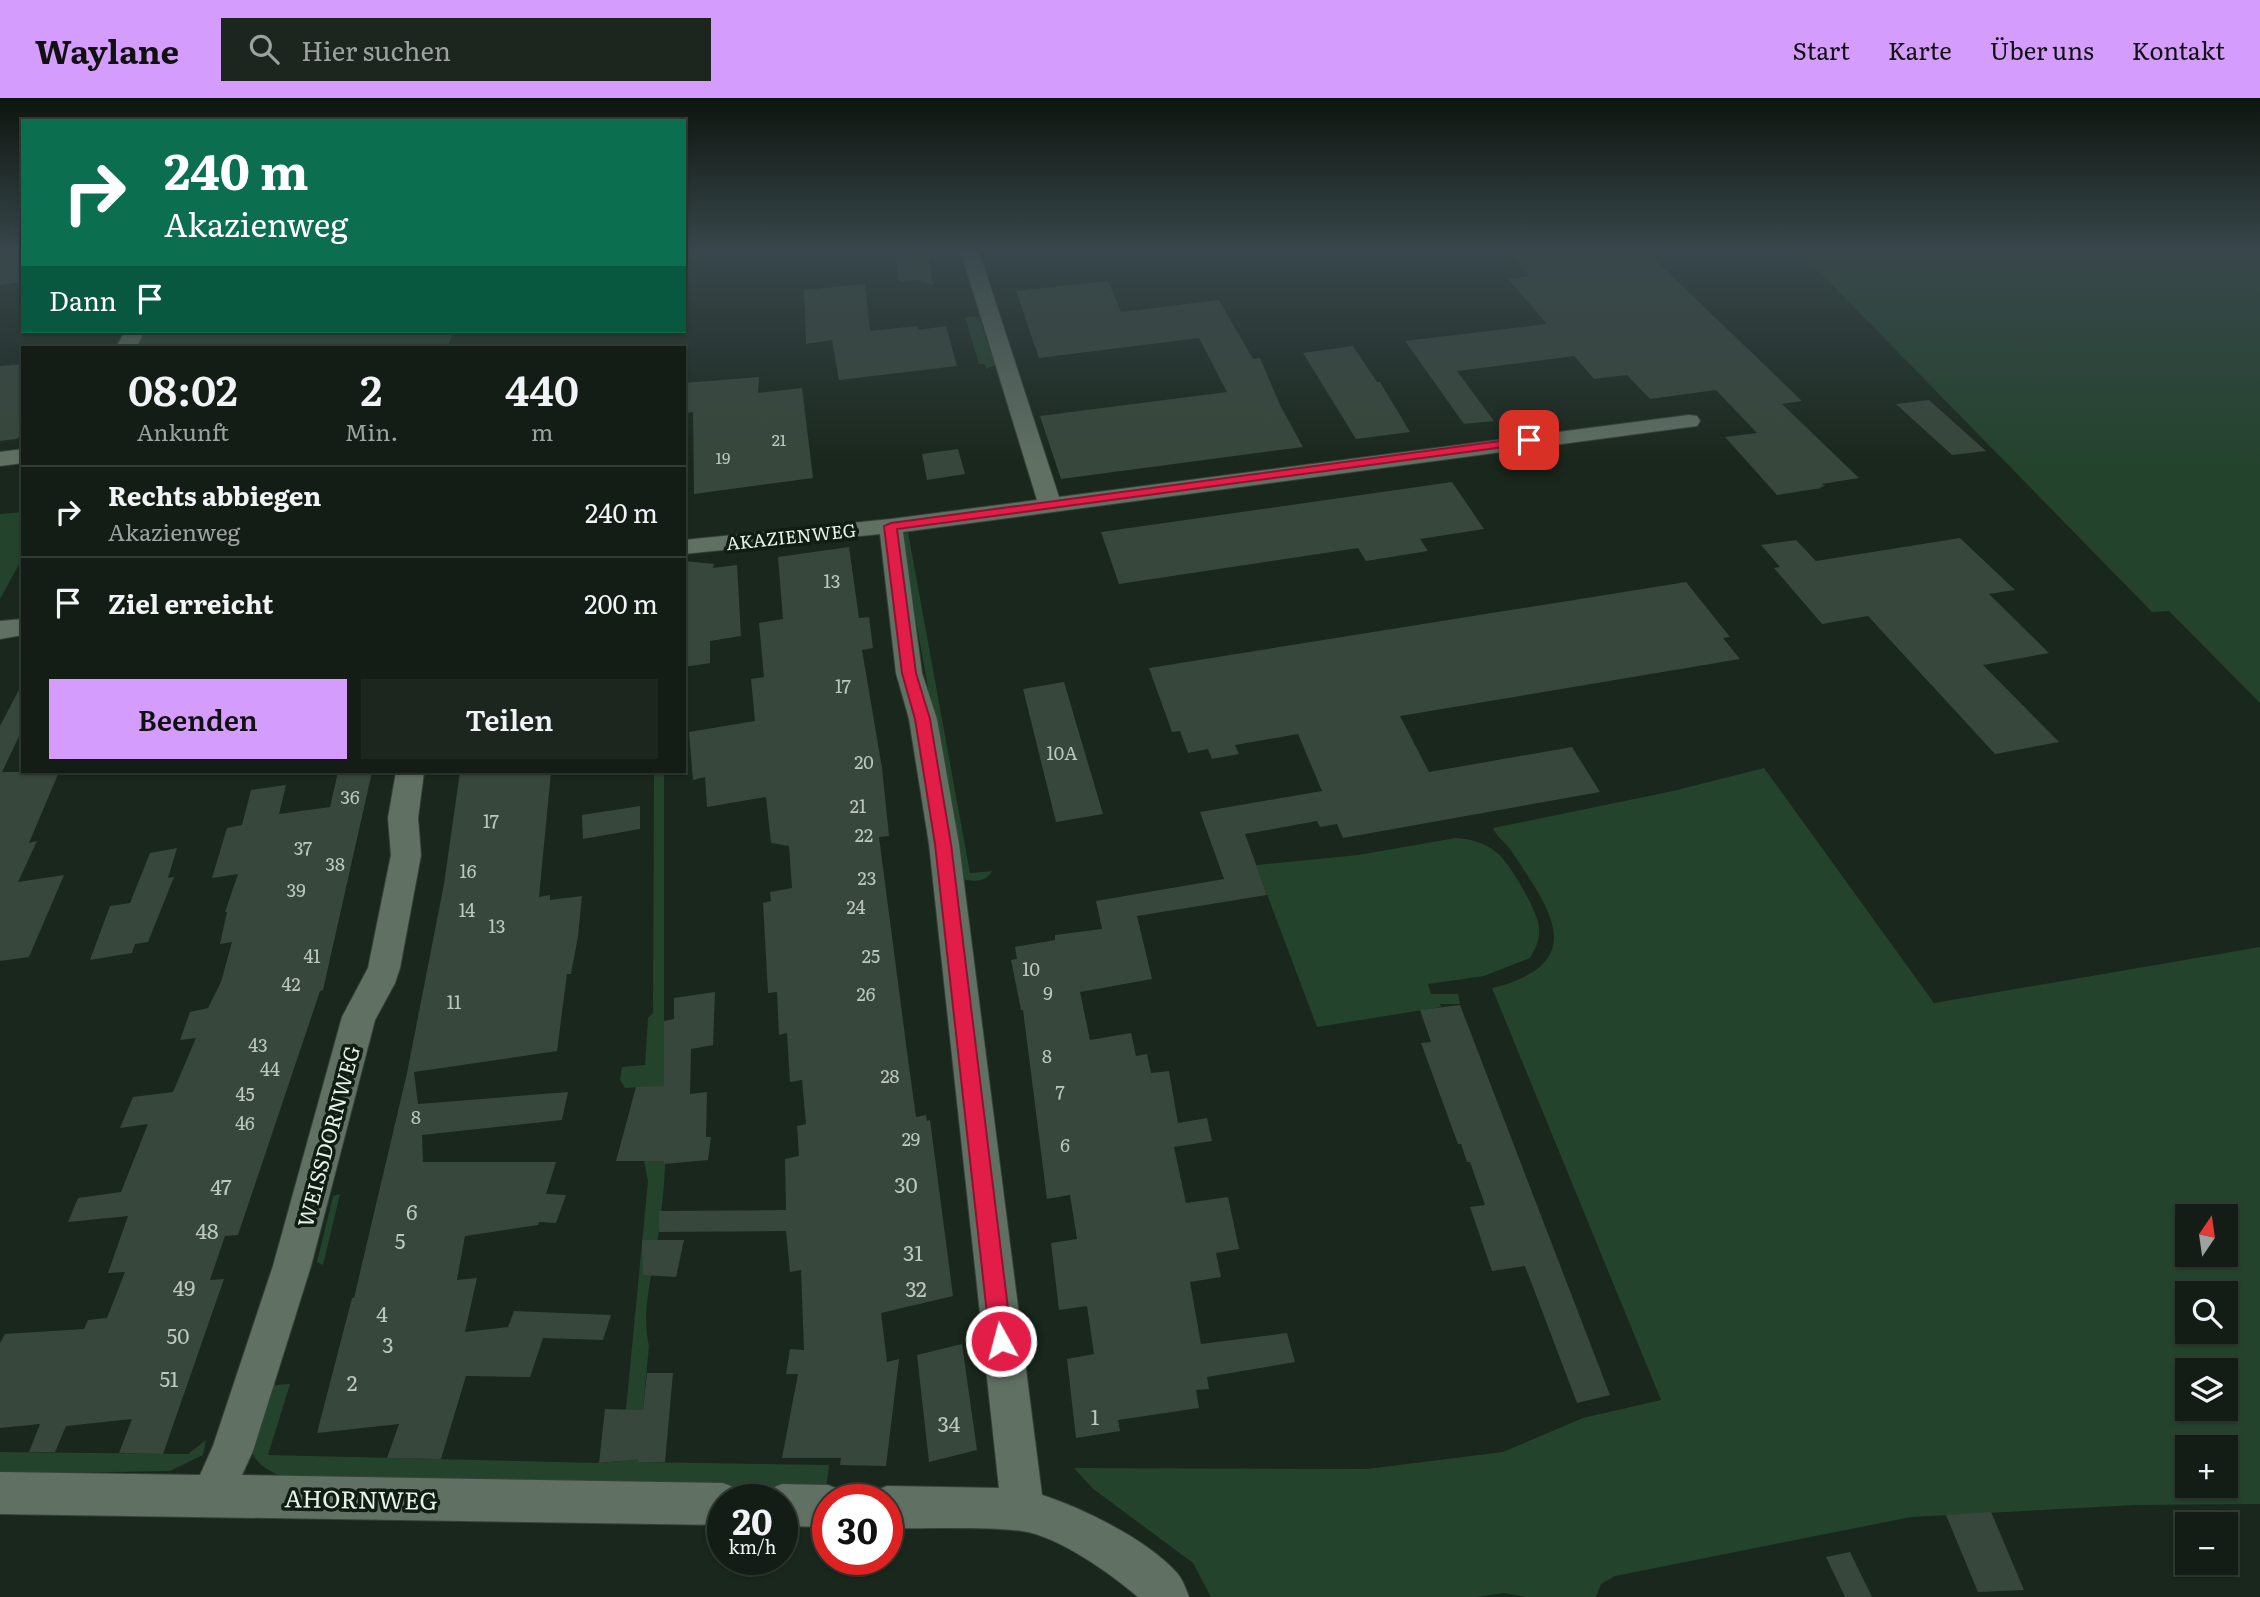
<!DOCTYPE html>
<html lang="de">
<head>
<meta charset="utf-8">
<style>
  body { margin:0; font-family:Literata,serif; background:#1c261e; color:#f1f3f6; height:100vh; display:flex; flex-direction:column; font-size:26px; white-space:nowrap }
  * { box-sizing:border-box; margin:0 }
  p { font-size:23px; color:#9da2a0 }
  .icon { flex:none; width:38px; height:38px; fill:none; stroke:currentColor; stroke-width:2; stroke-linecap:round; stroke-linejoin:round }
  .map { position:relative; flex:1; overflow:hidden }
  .sheet { position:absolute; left:21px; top:248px; width:665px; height:427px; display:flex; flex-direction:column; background:#131d15; border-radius:0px; box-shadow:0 2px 5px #0004,0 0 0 2px #323b34 }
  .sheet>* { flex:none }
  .top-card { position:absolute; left:21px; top:21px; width:665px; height:214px; border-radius:0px; box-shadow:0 2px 5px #0004,0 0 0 2px #323b34; background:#0b6e4f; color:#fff; overflow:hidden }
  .needle { width:46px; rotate:13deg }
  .tools { position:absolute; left:2175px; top:1106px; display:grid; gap:14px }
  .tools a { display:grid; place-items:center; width:63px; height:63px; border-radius:0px; background:#131d15; box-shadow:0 2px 5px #0004,0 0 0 2px #323b34; font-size:35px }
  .speed { position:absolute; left:707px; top:1386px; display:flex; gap:14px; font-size:35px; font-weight:700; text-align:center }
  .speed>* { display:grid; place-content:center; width:91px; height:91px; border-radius:50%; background:#131d15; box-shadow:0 2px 5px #0004,0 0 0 2px #323b34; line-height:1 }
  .speed small { font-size:18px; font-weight:400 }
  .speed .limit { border:10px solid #d22; background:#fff; color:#111 }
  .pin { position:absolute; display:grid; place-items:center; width:60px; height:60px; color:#fff; margin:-30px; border-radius:14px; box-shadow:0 4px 10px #0006 }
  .me { position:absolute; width:77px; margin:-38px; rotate:353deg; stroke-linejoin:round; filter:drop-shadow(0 0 5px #0008) }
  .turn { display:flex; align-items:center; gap:24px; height:147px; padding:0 28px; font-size:32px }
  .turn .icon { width:91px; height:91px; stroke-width:2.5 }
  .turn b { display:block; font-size:49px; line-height:60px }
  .then { display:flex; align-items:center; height:66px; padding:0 28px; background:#0003; gap:14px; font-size:26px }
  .eta { display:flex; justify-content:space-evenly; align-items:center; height:119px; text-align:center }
  .eta b { font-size:42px; font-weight:600; line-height:49px }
  .cta { display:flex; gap:14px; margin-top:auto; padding:14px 28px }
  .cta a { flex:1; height:80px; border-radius:0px; background:#d49cfc; color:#111; font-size:28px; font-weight:600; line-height:80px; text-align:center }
  .cta a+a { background:#1c261e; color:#f1f3f6 }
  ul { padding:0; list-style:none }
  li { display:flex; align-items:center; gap:21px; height:91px; padding:0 28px; border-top:2px solid #323b34 }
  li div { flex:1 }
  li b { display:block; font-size:26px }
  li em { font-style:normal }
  header { display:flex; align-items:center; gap:42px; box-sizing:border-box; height:98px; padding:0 35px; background:#d49cfc; color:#111 }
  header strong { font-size:33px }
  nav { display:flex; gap:38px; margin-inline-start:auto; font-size:24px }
  .search { width:490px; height:63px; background:#1c261e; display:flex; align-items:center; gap:18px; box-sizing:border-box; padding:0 24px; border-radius:0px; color:#9da2a0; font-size:26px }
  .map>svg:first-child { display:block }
  .green { fill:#24432d; fill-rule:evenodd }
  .building { fill:#38473b }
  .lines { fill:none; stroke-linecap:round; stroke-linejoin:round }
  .street-casing { stroke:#364239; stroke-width:2 }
  .street { fill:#607063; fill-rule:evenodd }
  .route { fill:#e11d48; stroke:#92132f; stroke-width:2 }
  .labels { text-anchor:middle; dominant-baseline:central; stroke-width:7; stroke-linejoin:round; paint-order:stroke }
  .far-number-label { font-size:16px; fill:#bcc7be }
  .far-street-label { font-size:18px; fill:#e8f2ea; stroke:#101d13 }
  .number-label { font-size:18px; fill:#bcc7be }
  .street-label { font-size:21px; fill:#e8f2ea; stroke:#101d13 }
  .near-number-label { font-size:21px; fill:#bcc7be }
  .near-street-label { font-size:24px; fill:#e8f2ea; stroke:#101d13 }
</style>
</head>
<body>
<header>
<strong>Waylane</strong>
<div class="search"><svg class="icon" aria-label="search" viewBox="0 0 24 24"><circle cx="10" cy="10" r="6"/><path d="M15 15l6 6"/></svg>Hier suchen</div>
<nav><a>Start</a><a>Karte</a><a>Über uns</a><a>Kontakt</a></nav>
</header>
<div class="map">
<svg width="2260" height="1499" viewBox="0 0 2260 1499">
  <rect width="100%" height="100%" fill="#19271c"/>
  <path class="green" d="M1800,154H2260V605L2169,513L2152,514Z
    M965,219H979L995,267L986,271L985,266H979Z
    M143,233H454L447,250H134Z
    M23,414V459L0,501V416Z
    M908,434L970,775L992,773C987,784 974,784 963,781L922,596L928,589L916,523L909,520L912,506L910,481L901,477L903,436Z
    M1764,670L1934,905L2260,849V1406L2135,1407L1911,1419L1615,1478L1601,1486L1596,1499H1526L1504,1495L1477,1499H1211L1193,1465L1092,1390L1074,1370L1367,1371L1503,1354L1583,1320L1661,1302L1492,890C1592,865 1550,811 1510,751C1504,743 1497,739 1493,730L1673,693ZM2188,1118H2226V1157H2188ZM2188,1195H2226V1234H2188ZM2188,1272H2226V1311H2188ZM2188,1349H2226V1388H2188Z
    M654,674H664V1008C668,1053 664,1100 657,1145C652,1177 641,1215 649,1248L638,1364L829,1367L826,1390L284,1379C231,1360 253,1330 264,1288L290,1286L268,1357L599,1365L621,1363L648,1083L644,1063L642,989L625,990L620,982L622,969L645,967L648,920L653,915Z
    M1456,740C1470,741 1484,744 1496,754C1509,763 1538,814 1539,829C1540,841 1536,850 1530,860L1484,878L1428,886L1431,896H1458L1460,906H1440L1441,909L1317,929L1256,767L1358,757Z
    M340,1096L323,1167L317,1164L333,1098Z
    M206,1342L203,1357L170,1373L0,1376V1354L188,1356Z"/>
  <path class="building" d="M1508,154H1647L1802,303L1782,306L1859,380L1822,386L1825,388L1820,389L1822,390L1777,397L1725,339L1757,335L1716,292L1650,301L1627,277L1594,281L1574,258L1457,273L1494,323L1464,326L1405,243L1547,226L1508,181L1529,178Z
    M23,155V184L0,187V157Z
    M928,156L933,187L917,182L899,183L896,159Z
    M1108,183L1121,214L1219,202L1253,261L1260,260L1280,307L1303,349L1061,381L1040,318L1227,294L1199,240L1039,260L1016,193Z
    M865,186L870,233L917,228L918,232L946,228L957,268L839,282L832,242L806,246L804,192Z
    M1353,248L1377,284H1380L1410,334L1356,341L1303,255Z
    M23,266V332L17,341L0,343V268Z
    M759,279L758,295L802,290L813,380L694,396L693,314L684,315V285Z
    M1929,302L1986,353L1952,357L1896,306Z
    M958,351L965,376L927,382L922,356Z
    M1452,384L1484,431L1420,441L1428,453L1366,463L1358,450L1119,486L1101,434Z
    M1960,440L2015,492L1989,496L2049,555L1983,567L2059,644L1995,656L1868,518L1822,526L1774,470L1780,469L1761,447L1796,442L1816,463Z
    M849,449L859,520L869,519L873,550L862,552L882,670L889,738L879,739L908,961L916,1019L926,1017L927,1023L930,1022L953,1198L881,1215L887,1264L899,1261L886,1368L840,1367L841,1360H782L798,1276H786L790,1251L804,1252L801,1172L790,1174L786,1133L659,1134V1113L786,1112L785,1061L799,1058L797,1028L806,1026L802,982L790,984L787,935L779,937L777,894L768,895L763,805L771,803L770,794L792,790L789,748L771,745L766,699L707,709L705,679L693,682L689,634L755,623L751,581L764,579L759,525L783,521L778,459Z
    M684,463L714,466L713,470L737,467L741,538L710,543V565L684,569Z
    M1686,484L1730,539L1723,540L1740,561L1400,618L1429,674L1572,649L1600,694L1343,740L1337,726L1320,729L1317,723L1245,736L1267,797L1137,818L1152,881L1080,894L1090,942L1131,935L1136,958L1147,956L1151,975L1169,973L1178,1025L1207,1020L1212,1043L1174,1049L1186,1105L1228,1099L1239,1151L1216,1155L1221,1179L1190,1184L1201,1246L1287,1235L1295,1264L1207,1279L1209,1291L1196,1292L1199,1310L1118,1322L1120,1333L1076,1340L1067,1261L1094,1256L1087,1208L1059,1212L1051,1145L1077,1141L1070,1097L1047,1101L1023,912H1021L1011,862L1017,861L1015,849L1055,842V837L1102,831L1096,803L1224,781L1200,714L1322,693L1298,636L1235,647L1239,656L1212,661L1208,651L1188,655L1180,633L1172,634L1149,570Z
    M23,584V630L2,674H59L29,745L37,743L18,784L64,777L29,859L0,863V628Z
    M1064,584L1103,716L1056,724L1023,591Z
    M338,674H372L323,892L320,893L238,1137L225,1138L210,1182L224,1181L163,1356L119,1355L132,1321L66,1328L55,1354H29L40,1326L0,1330V1245L5,1236L84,1231L88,1222L107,1220L125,1174L108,1175L128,1118L68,1124L78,1100L121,1094L148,1026L120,1030L133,999L173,994L196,940L180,942L190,914L208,910L221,884L232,844L220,846L227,814H225L238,776L212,780L227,730L242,727L251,692L286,687L279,716L330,709Z
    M460,674H551L539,799L550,797V802L582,798L578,838L571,876H567L557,953L414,974L418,1006L568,994L562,1022L422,1037L423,1064H556L546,1096L566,1097L556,1125L539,1124L538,1127L465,1138L457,1182L477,1180L465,1234L508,1229L514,1213L611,1217L603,1242L543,1240L530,1279L466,1278L441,1361L387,1360L399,1326L317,1335L352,1200H354L407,975L444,786Z
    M640,708V731L583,741L582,717Z
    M177,750L168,780L174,779L148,844L135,846L132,855L90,862L110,808L130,805L150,755Z
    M715,894L713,947L691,951L690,996L707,994L706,1039H711L708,1062L664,1066V1063H616L636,989L664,988V923L674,921V900Z
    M1460,907L1610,1297L1577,1305L1525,1168L1492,1173L1470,1109L1485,1107L1470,1064H1467L1461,1046H1458L1421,945L1431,944L1420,912Z
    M642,1142H684L676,1179L643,1177Z
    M962,1246L977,1352L929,1364L917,1257Z
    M647,1275H673L665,1364H638V1361L599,1365L605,1311L643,1312Z
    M1991,1414L1997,1428L2024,1492L1978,1494L1946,1417Z
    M1850,1454L1872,1499H1845L1826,1459Z"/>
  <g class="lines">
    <defs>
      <path id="street" d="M961,154H979L1059,399L1689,317L1697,318L1700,323L1697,328L1689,329L903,434L922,575L937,621L959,746L1042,1397C1083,1410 1149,1443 1177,1475C1183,1482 1186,1491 1189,1499H1138C1110,1475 1058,1438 1022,1433C982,1428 929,1431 887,1430V1402H869L872,1394L887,1388L999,1390L929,746L909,621L896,575L880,436L684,456V442L891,421L1037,402Z
        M125,233H145L136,250H116Z
        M23,351V365L0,368V354Z
        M23,521V537L0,541V523Z
        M396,674H424L418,720L421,757L400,870L395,885L375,922L311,1168L253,1353L242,1377L723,1385L738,1391L743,1402H723V1427L0,1416V1374L200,1377L213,1348L273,1168L342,919L368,870L391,757L388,720Z
        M782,1386L828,1387L843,1393L847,1402H828V1429L782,1428V1402H763L767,1392Z"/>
    </defs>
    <use href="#street" class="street-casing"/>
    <use href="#street" class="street"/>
  </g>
  <linearGradient id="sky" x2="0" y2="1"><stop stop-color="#0e150f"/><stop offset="0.42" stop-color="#38474b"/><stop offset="1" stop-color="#38474b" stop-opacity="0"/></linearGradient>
  <rect width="2260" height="364" fill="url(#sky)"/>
  <path class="route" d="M1529,339L1533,340V345L897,431L916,575L930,621L951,746L1012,1243L1008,1250L1001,1254L994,1250L990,1243L935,746L915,621L902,575L884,428L891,425Z"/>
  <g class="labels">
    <g class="far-number-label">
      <text x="779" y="341">21</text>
      <text x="723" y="359">19</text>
    </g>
    <g class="far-street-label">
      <text transform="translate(791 438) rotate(-6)">AKAZIENWEG</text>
    </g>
    <g class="number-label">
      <text x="832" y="482">13</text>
      <text x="843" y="587">17</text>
      <text x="1062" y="654">10A</text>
      <text x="864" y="663">20</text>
      <text x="350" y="698">36</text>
      <text x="858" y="707">21</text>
      <text x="491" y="722">17</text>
      <text x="864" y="736">22</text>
      <text x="303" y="749">37</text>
      <text x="335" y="765">38</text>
      <text x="468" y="772">16</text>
      <text x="867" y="779">23</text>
      <text x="296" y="791">39</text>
      <text x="856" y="808">24</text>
      <text x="467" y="811">14</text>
      <text x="497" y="827">13</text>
      <text x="312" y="857">41</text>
      <text x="871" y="857">25</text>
      <text x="1031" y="870">10</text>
      <text x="291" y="885">42</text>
      <text x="1048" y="894">9</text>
      <text x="866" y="895">26</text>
      <text x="454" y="903">11</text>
      <text x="258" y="946">43</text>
      <text x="1047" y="957">8</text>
      <text x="270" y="970">44</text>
      <text x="890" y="977">28</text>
      <text x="1060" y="993">7</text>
      <text x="245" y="995">45</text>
      <text x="416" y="1018">8</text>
      <text x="245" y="1024">46</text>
      <text x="911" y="1040">29</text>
      <text x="1065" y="1046">6</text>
    </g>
    <g class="street-label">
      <text transform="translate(327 1038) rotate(-75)">WEISSDORNWEG</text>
    </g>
    <g class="near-number-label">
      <text x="906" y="1085">30</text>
      <text x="221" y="1087">47</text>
      <text x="412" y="1112">6</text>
      <text x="207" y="1131">48</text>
      <text x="400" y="1141">5</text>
      <text x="913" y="1153">31</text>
      <text x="184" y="1188">49</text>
      <text x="916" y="1189">32</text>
      <text x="382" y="1214">4</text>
      <text x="178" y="1236">50</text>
      <text x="388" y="1245">3</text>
      <text x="169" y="1279">51</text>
      <text x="352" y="1283">2</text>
      <text x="1095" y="1317">1</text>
      <text x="949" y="1324">34</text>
    </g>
    <g class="near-street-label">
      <text transform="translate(361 1400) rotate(1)">AHORNWEG</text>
    </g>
  </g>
</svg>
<div class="tools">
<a><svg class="needle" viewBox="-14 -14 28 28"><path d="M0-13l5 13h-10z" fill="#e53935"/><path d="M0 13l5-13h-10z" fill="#9da2a0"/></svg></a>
<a><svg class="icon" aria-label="search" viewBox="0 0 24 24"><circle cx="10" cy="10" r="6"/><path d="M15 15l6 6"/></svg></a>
<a><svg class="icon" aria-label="layers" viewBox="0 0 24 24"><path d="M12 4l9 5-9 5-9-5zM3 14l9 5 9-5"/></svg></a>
<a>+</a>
<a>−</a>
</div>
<div class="speed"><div>20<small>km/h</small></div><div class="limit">30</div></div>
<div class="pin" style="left:1529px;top:342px;background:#d93025"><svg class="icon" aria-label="arrive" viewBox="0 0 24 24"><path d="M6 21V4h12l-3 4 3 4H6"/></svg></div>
<svg class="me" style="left:1001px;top:1243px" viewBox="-20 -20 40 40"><circle r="17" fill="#e11d48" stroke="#fff" stroke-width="3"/><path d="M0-11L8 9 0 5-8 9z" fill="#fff"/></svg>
<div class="top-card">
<div class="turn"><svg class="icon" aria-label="right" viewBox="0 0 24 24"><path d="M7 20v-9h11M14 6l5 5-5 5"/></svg><div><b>240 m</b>Akazienweg</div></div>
<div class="then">Dann<svg class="icon" aria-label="arrive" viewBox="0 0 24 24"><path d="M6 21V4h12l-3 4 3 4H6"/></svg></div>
</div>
<section class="sheet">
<div class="eta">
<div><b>08:02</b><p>Ankunft</p></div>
<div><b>2</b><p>Min.</p></div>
<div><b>440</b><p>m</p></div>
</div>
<ul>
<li><svg class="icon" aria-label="right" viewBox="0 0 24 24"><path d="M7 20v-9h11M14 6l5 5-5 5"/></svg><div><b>Rechts abbiegen</b><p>Akazienweg</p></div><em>240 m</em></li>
<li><svg class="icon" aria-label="arrive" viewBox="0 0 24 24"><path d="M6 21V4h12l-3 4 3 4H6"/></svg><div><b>Ziel erreicht</b></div><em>200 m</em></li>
</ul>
<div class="cta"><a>Beenden</a><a>Teilen</a></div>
</section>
</div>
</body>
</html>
